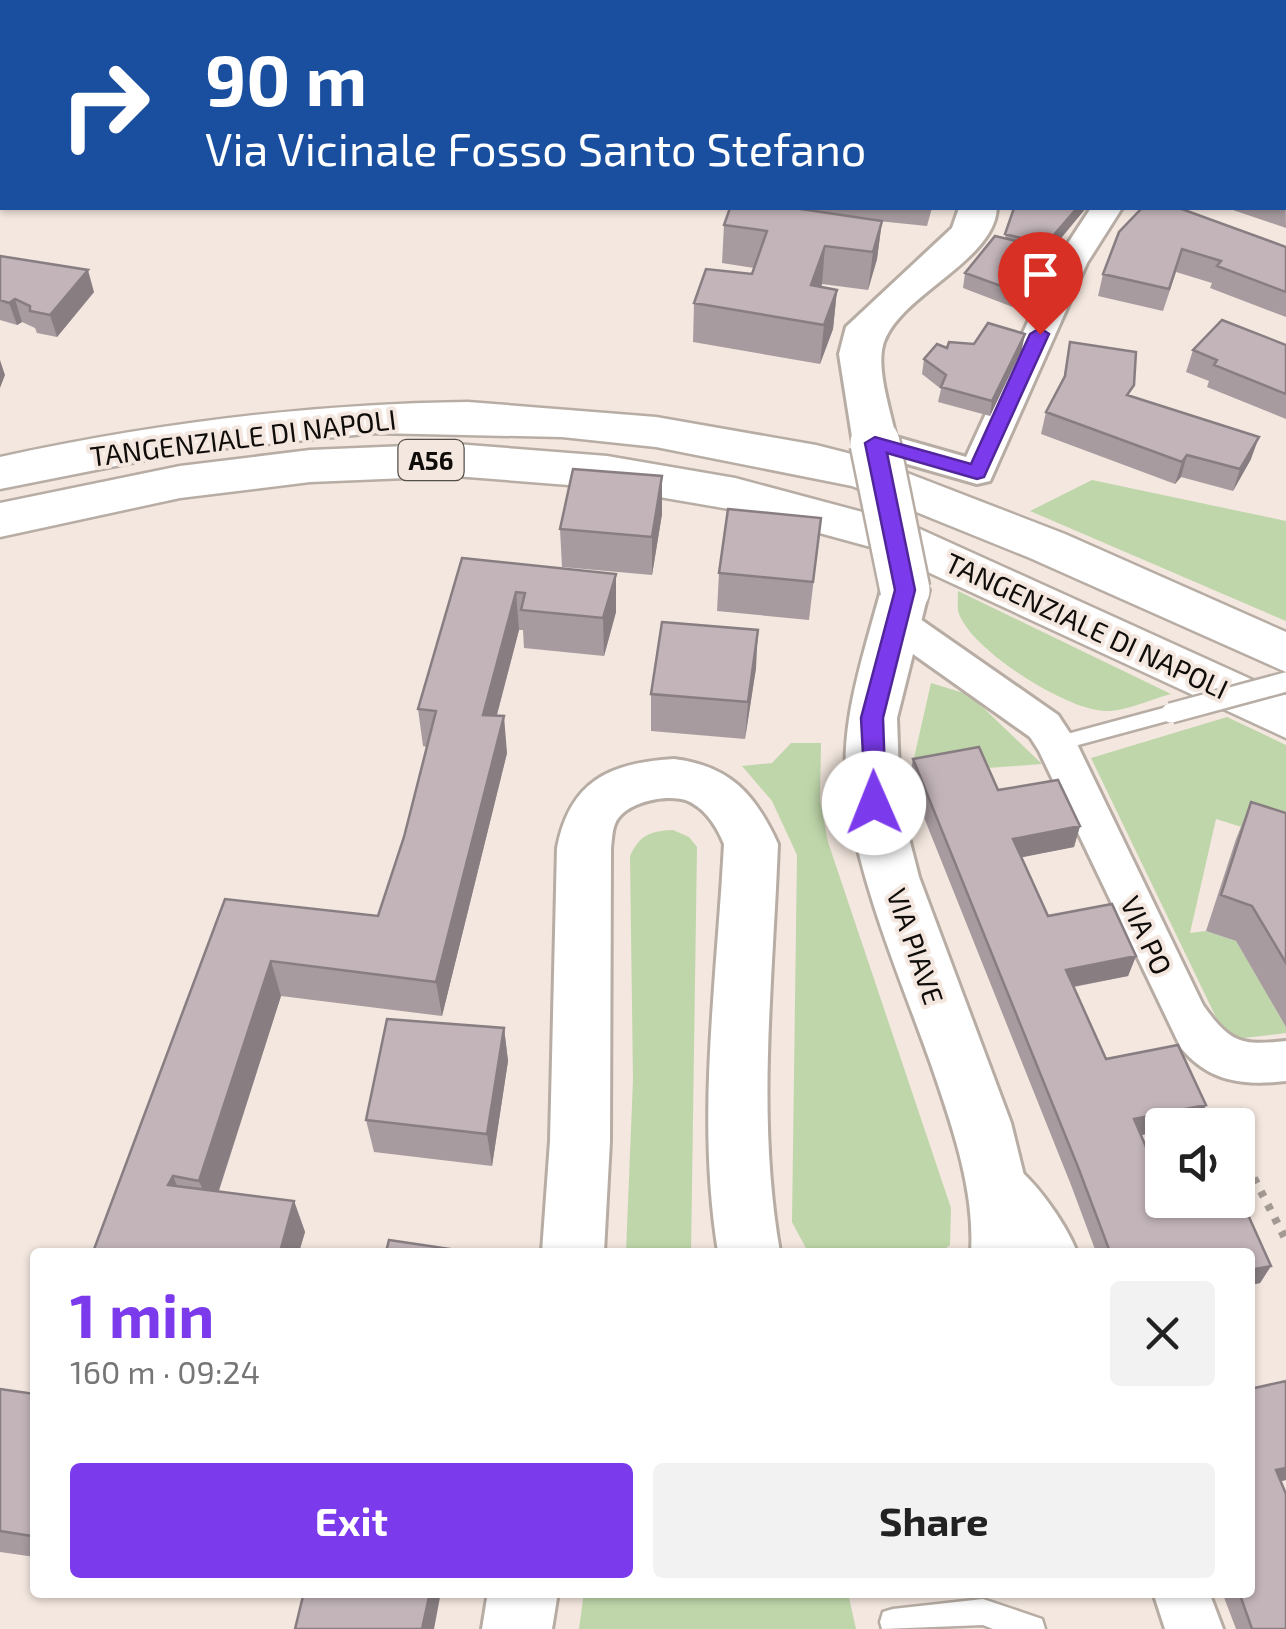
<!DOCTYPE html>
<html lang="en">
<head>
<meta charset="utf-8">
<style>
  body { margin:0; font-family:"Exo 2",sans-serif; background:#f2f2f2; color:#222; height:100vh; display:flex; flex-direction:column; font-size:38px; white-space:nowrap }
  * { box-sizing:border-box; margin:0 }
  p { font-size:32px; color:#767676 }
  .icon { flex:none; width:55px; height:55px; fill:none; stroke:currentColor; stroke-width:2; stroke-linecap:round; stroke-linejoin:round }
  .map { position:relative; flex:1; overflow:hidden }
  .drawer { position:absolute; left:30px; top:1248px; width:1225px; height:350px; display:flex; flex-direction:column; background:#fff; border-radius:10px; box-shadow:0 2px 8px #0004 }
  .drawer>* { flex:none }
  .top-card { position:absolute; left:0px; top:0px; width:1288px; height:210px; box-shadow:0 2px 8px #0004; background:#1a4fa0; color:#fff; overflow:hidden }
  .controls { position:absolute; left:1145px; top:1108px; display:grid; gap:20px }
  .controls a { display:grid; place-items:center; width:110px; height:110px; border-radius:10px; background:#fff; box-shadow:0 2px 8px #0004; font-size:50px }
  .pin { position:absolute; display:grid; place-items:center; width:85px; height:85px; color:#fff; margin:-102px -42px; border-radius:50% 50% 50% 0; rotate:-45deg; box-shadow:0 0 10px #0007 }
  .pin .icon { rotate:45deg }
  .me { position:absolute; width:110px; margin:-55px; rotate:359deg; stroke-linejoin:round; filter:drop-shadow(0 0 8px #0008) }
  .turn { display:flex; align-items:center; gap:35px; height:210px; padding:0 40px; font-size:45px }
  .turn .icon { width:130px; height:130px; stroke-width:2.5 }
  .turn b { display:block; font-size:70px; line-height:85px }
  .round { display:grid; place-items:center; flex:none; width:105px; height:105px; border-radius:10px; background:#f2f2f2 }
  .headline { display:flex; align-items:center; justify-content:space-between; height:170px; padding:0 40px }
  h1 { font-size:60px; font-weight:700; line-height:75px; color:#7c3aed }
  .action { display:flex; gap:20px; margin-top:auto; padding:20px 40px }
  .action a { flex:1; height:115px; border-radius:10px; background:#7c3aed; color:#fff; font-size:40px; font-weight:700; line-height:115px; text-align:center }
  .action a+a { background:#f2f2f2; color:#222 }
  .map>svg:first-child { display:block }
  .green { fill:#bfd6aa }
  .lines { fill:none; stroke-linecap:round; stroke-linejoin:round }
  .service-casing { stroke:#b7ada4; stroke-width:5 }
  .minor-casing { stroke:#b7ada4; stroke-width:6 }
  .tertiary-casing { stroke:#b7ada4; stroke-width:6 }
  .secondary-casing { stroke:#b7ada4; stroke-width:5 }
  .motorway-casing { stroke:#b7ada4; stroke-width:5 }
  .path { stroke:#a39a94; stroke-width:8; stroke-dasharray:6 9; stroke-linecap:butt }
  .service { fill:#fff; fill-rule:evenodd }
  .minor { fill:#fff; fill-rule:evenodd }
  .tertiary { fill:#fff; fill-rule:evenodd }
  .secondary { fill:#fff; fill-rule:evenodd }
  .motorway { fill:#fff; fill-rule:evenodd }
  .service-bridge-casing { stroke:#b7ada4; stroke-width:24; stroke-linecap:butt }
  .tertiary-bridge-casing { stroke:#b7ada4; stroke-width:54; stroke-linecap:butt }
  .service-bridge { stroke:#fff; stroke-width:19 }
  .tertiary-bridge { stroke:#fff; stroke-width:49 }
  .wall { fill:#a79b9f }
  .shaded-wall { fill:#887e82 }
  .building { fill:#c2b4b9; stroke:#887e82; stroke-width:2.5 }
  .route { fill:#7c3aed; stroke:#51269a; stroke-width:2.5 }
  .labels { text-anchor:middle; dominant-baseline:central; stroke-width:8; stroke-linejoin:round; paint-order:stroke }
  .shield { fill:#f3e7df; stroke:#534e49; stroke-width:2.5 }
  .shield-label { font-size:25px; font-weight:bold; fill:#0f0c09 }
  .street-label { font-size:28px; fill:#0f0c09; stroke:#f3e7df }
</style>
</head>
<body>
<div class="map">
<svg width="1286" height="1629" viewBox="0 0 1286 1629">
  <rect width="100%" height="100%" fill="#f3e7df"/>
  <path class="green" d="M1092,480L1286,521V621L1030,511Z
    M958,591L1171,694C1152,699 1124,712 1104,711C1065,709 973,651 959,614C957,609 958,597 958,591Z
    M931,683L970,695L1042,764L974,769L909,780Z
    M1227,717L1286,745V841L1216,819L1190,933L1206,931L1236,941L1286,1027V1033L1227,1040L1091,758Z
    M791,743H821L820,801L828,842L951,1208L950,1245L941,1252H808L792,1222L797,855L772,801L742,766L772,763Z
    M673,830L689,837L697,847L691,1252H626L633,1080L630,856C640,835 650,831 673,830Z
    M584,1592L848,1593L856,1629H579Z"/>
  <g class="lines">
    <defs>
      <path id="service" d="M1147,0H1162L1164,2H1149Z
        M1171,706L1178,708L1181,713L1178,718L1056,751L1046,744L1056,737Z
        M983,1599L1042,1619L1045,1629H993L983,1625L882,1629L880,1622L883,1612L893,1609Z"/>
      <path id="minor" d="M1285,11H1286V27H1285Z
        M1091,208H1122L1087,263L990,481L977,484L862,451L857,443L862,435L875,431L966,457L1055,263Z
        M896,608L910,612L1058,715L1077,744L1203,1005C1230,1043 1241,1046 1286,1041V1081C1244,1086 1209,1082 1181,1048L1039,751L1030,737L882,632L876,622L882,612Z
        M1000,1158C1029,1168 1066,1224 1077,1252H1023L975,1180L983,1164Z
        M1153,1592H1209L1223,1629H1165Z"/>
      <path id="tertiary" d="M959,208H997C994,264 890,298 882,350C878,377 892,415 897,443L891,453L875,458L859,453L853,443L839,354L846,327L952,228Z
        M905,573L922,578L929,590L897,718L900,803L919,877L1011,1123L1035,1220L1033,1252H971C975,1190 952,1126 932,1067C902,982 864,896 849,806C836,732 862,661 881,590L888,578Z
        M674,759C730,766 755,794 778,844C773,981 756,1116 780,1252H718C696,1116 717,981 724,844C717,827 706,809 688,801C667,793 624,802 615,824C612,831 612,841 611,848L610,1141L604,1252H542L550,1141L557,848C570,781 609,763 674,759Z
        M488,1592H558L552,1629H482Z"/>
      <path id="secondary" d="M949,0H989L990,2H951Z"/>
      <path id="motorway" d="M468,402L656,417L816,445L871,459L1065,534L1286,632V672L1030,558L852,486L656,447L562,437L374,433L186,452L0,489V457C156,423 309,404 468,402Z
        M455,444L607,456L735,478L911,525L1286,695V738L878,549L735,510L607,488L455,476L310,482L180,498L0,537V503L180,466L310,450Z"/>
    </defs>
    <use href="#service" class="service-casing"/>
    <use href="#minor" class="minor-casing"/>
    <use href="#tertiary" class="tertiary-casing"/>
    <use href="#secondary" class="secondary-casing"/>
    <use href="#motorway" class="motorway-casing"/>
    <path class="path" d="M1254,1178L1286,1240"/>
    <use href="#service" class="service"/>
    <use href="#minor" class="minor"/>
    <use href="#tertiary" class="tertiary"/>
    <use href="#secondary" class="secondary"/>
    <use href="#motorway" class="motorway"/>
    <defs>
      <path id="service-bridge" d="M1171,713L1286,682"/>
      <path id="tertiary-bridge" d="M875,443L905,590"/>
    </defs>
    <use href="#service-bridge" class="service-bridge-casing"/>
    <use href="#tertiary-bridge" class="tertiary-bridge-casing"/>
    <use href="#service-bridge" class="service-bridge"/>
    <use href="#tertiary-bridge" class="tertiary-bridge"/>
  </g>
  <path class="wall" d="M0,0L78,1L2,2V61H0Z
    M123,0H177L175,2H140Z
    M414,0H574L573,2H414Z
    M599,0H824L820,2H596Z
    M857,0H969V2H856Z
    M1019,0H1152L1151,2H1021Z
    M1285,162L1286,228L1227,208H1285Z
    M730,208H932L927,226L878,221H882L877,259L868,290L822,284L821,287L837,290L833,329L820,364L693,342L694,303L752,274L754,268L722,263L724,225Z
    M1013,208H1086L1050,252L1048,271L1037,293L1023,311L963,288L965,273L1005,238Z
    M1119,232L1286,247V317L1210,288L1212,283L1176,272L1163,311L1098,296L1103,274Z
    M0,256L94,292L57,337L37,333L35,328L22,322L17,325L0,320Z
    M1070,342L1131,396L1251,459L1233,491L1181,477L1175,484L1041,434L1046,412L1063,380Z
    M1286,345V419L1207,387L1209,381L1186,372L1193,350Z
    M947,348L1022,349L990,416L938,402L941,389L922,374L924,359Z
    M662,476V514L652,575L562,567L560,529Z
    M821,518L809,620L717,611L719,573Z
    M462,558L616,574V612L604,656L524,648L523,630H519L497,715L507,753L442,1016L281,996L219,1191L294,1201L305,1232L299,1252H93L225,899L378,916L404,837L427,747L423,746L418,709Z
    M756,668L745,739L651,731V694Z
    M979,747L998,790L1058,780L1080,826L1074,847L1021,857L1048,916L1112,904L1136,956L1128,976L1074,987L1106,1059L1178,1045L1206,1105L1196,1124L1162,1125V1131L1141,1135L1162,1184V1200H1169L1174,1210L1225,1200H1238V1198L1240,1197L1271,1266L1260,1283L1250,1285V1252H1096L1071,1185L909,780L913,759Z
    M1251,802L1286,813V1027L1236,941L1206,931L1236,839Z
    M504,1028L508,1061L492,1166L374,1152L366,1120Z
    M1286,1381V1480L1280,1481L1286,1629H1236L1222,1592H1250Z
    M0,1389L35,1394V1557L0,1552Z"/>
  <path class="shaded-wall" d="M48,0H78V1L45,2Z
    M796,0H824L820,2H795Z
    M946,0H969V2H941Z
    M1132,0H1152L1151,2H1127Z
    M2,174V205L0,208V177Z
    M1077,208H1086L1043,259L1046,244Z
    M882,221L877,259L868,290L873,252Z
    M825,246L822,284L808,324L811,285Z
    M1051,256L1048,271L1037,293L1023,311L1026,295Z
    M88,270L94,292L57,337L50,315Z
    M837,290L833,329L820,364L824,325Z
    M15,299L22,322L17,325L9,303Z
    M1025,334L1022,349L990,416L992,401Z
    M0,360L5,375L0,388Z
    M1259,437L1251,459L1233,491L1240,469Z
    M1187,455L1181,477L1175,484L1182,462Z
    M662,476V514L652,575V537Z
    M616,574V612L604,656L603,618Z
    M516,592L519,630L487,752L483,715Z
    M758,630L756,668L745,739L748,702Z
    M504,716L507,753L442,1016L436,982Z
    M1080,826L1074,847L1008,860L1013,839Z
    M1136,956L1128,976L1060,989L1066,970Z
    M271,961L281,996L212,1211L199,1181Z
    M504,1028L508,1061L492,1166L487,1134Z
    M1206,1105L1196,1124L1162,1125V1131L1126,1138L1134,1119Z
    M173,1176L186,1207L168,1185Z
    M294,1201L305,1232L299,1252H280Z
    M1271,1266L1260,1283L1250,1285V1270Z
    M1286,1468V1480L1264,1485L1276,1470Z
    M430,1592H441L434,1629H422Z"/>
  <path class="building" d="M0,0H48L45,2H2V40H0Z
    M478,0H551L549,2H495Z
    M599,0H769L767,2H596Z
    M902,0H946L941,2H903L900,1Z
    M1044,0H1065L1064,2H1049Z
    M1069,0H1098L1102,2H1073Z
    M1098,0H1132L1127,2H1102Z
    M2,106V174L0,177V109Z
    M1285,162L1286,163V204H1285Z
    M730,208H794L882,221L873,252L825,246L811,285L837,290L824,325L694,303L706,269L752,274L767,231L724,225Z
    M1014,208H1077L1046,244L1005,234Z
    M1142,208H1179L1286,247V292L1217,266L1221,261L1182,249L1169,289L1103,274L1119,232Z
    M995,236L1049,249L1051,256L1040,277L1026,295L965,273Z
    M0,256L88,270L50,315L30,311V306L15,299L9,303L0,300Z
    M1222,320L1286,345V394L1214,365L1217,360L1193,350Z
    M988,323L1025,334L992,401L941,387L946,375L924,359L937,344L947,348L949,342L974,344Z
    M1070,342L1136,352L1134,385L1127,395L1259,437L1240,469L1187,455L1182,462L1046,412L1065,376Z
    M573,469L662,476L652,537L560,529Z
    M728,509L821,518L813,582L719,573Z
    M462,558L616,574L603,618L521,610L525,593L516,592L483,715L504,716L436,982L271,961L199,1181L173,1176L168,1185L294,1201L280,1252H93L225,899L378,916L404,837L436,711L418,709Z
    M662,622L758,630L748,702L651,694Z
    M979,747L998,790L1058,780L1080,826L1013,839L1048,916L1112,904L1136,956L1066,970L1106,1059L1178,1045L1206,1105L1134,1119L1162,1184V1200H1169L1174,1210L1225,1200H1238V1198L1240,1197L1271,1266L1250,1270V1252H1110L1078,1167L913,759Z
    M1251,802L1286,813V963L1252,906L1221,895Z
    M387,1019L504,1028L487,1134L366,1120Z
    M389,1240L470,1252H386Z
    M1286,1381V1468L1276,1470L1286,1494V1629H1252L1239,1592H1250V1389Z
    M0,1389L35,1394V1528L32,1536L0,1531Z
    M304,1592H430L422,1629H295Z"/>
  <path class="route" d="M1040,328L1049,334L984,477L977,479L887,453L915,590L883,718L886,803L882,809H866L861,718L895,590L865,443L875,437L971,464L1030,334Z"/>
  <g class="labels">
    <rect class="shield" x="398.5" y="440" width="65" height="40" rx="8"/>
    <g class="shield-label">
      <text x="431" y="460">A56</text>
    </g>
    <g class="street-label">
      <text transform="translate(243 437) rotate(-7)">TANGENZIALE DI NAPOLI</text>
      <text transform="translate(1087 625) rotate(25)">TANGENZIALE DI NAPOLI</text>
      <text transform="translate(1147 935) rotate(65)">VIA PO</text>
      <text transform="translate(916 946) rotate(71)">VIA PIAVE</text>
    </g>
  </g>
</svg>
<div class="controls">
<a><svg class="icon" aria-label="sound" viewBox="0 0 24 24"><path d="M4 9h4l5-4v14l-5-4H4zM17 9q2 3 0 6"/></svg></a>
</div>
<div class="pin" style="left:1040px;top:334px;background:#d93025"><svg class="icon" aria-label="arrive" viewBox="0 0 24 24"><path d="M6 21V4h12l-3 4 3 4H6"/></svg></div>
<svg class="me" style="left:874px;top:803px" viewBox="-20 -20 40 40"><circle r="19" fill="#fff"/><path d="M0-13L10 11 0 6-10 11z" fill="#7c3aed"/></svg>
<div class="top-card">
<div class="turn"><svg class="icon" aria-label="right" viewBox="0 0 24 24"><path d="M7 20v-9h11M14 6l5 5-5 5"/></svg><div><b>90 m</b>Via Vicinale Fosso Santo Stefano</div></div>
</div>
<section class="drawer">
<div class="headline"><div><h1>1 min</h1><p>160 m · 09:24</p></div><a class="round"><svg class="icon" aria-label="close" viewBox="0 0 24 24"><path d="M6 6l12 12M18 6L6 18"/></svg></a></div>
<div class="action"><a>Exit</a><a>Share</a></div>
</section>
</div>
</body>
</html>
